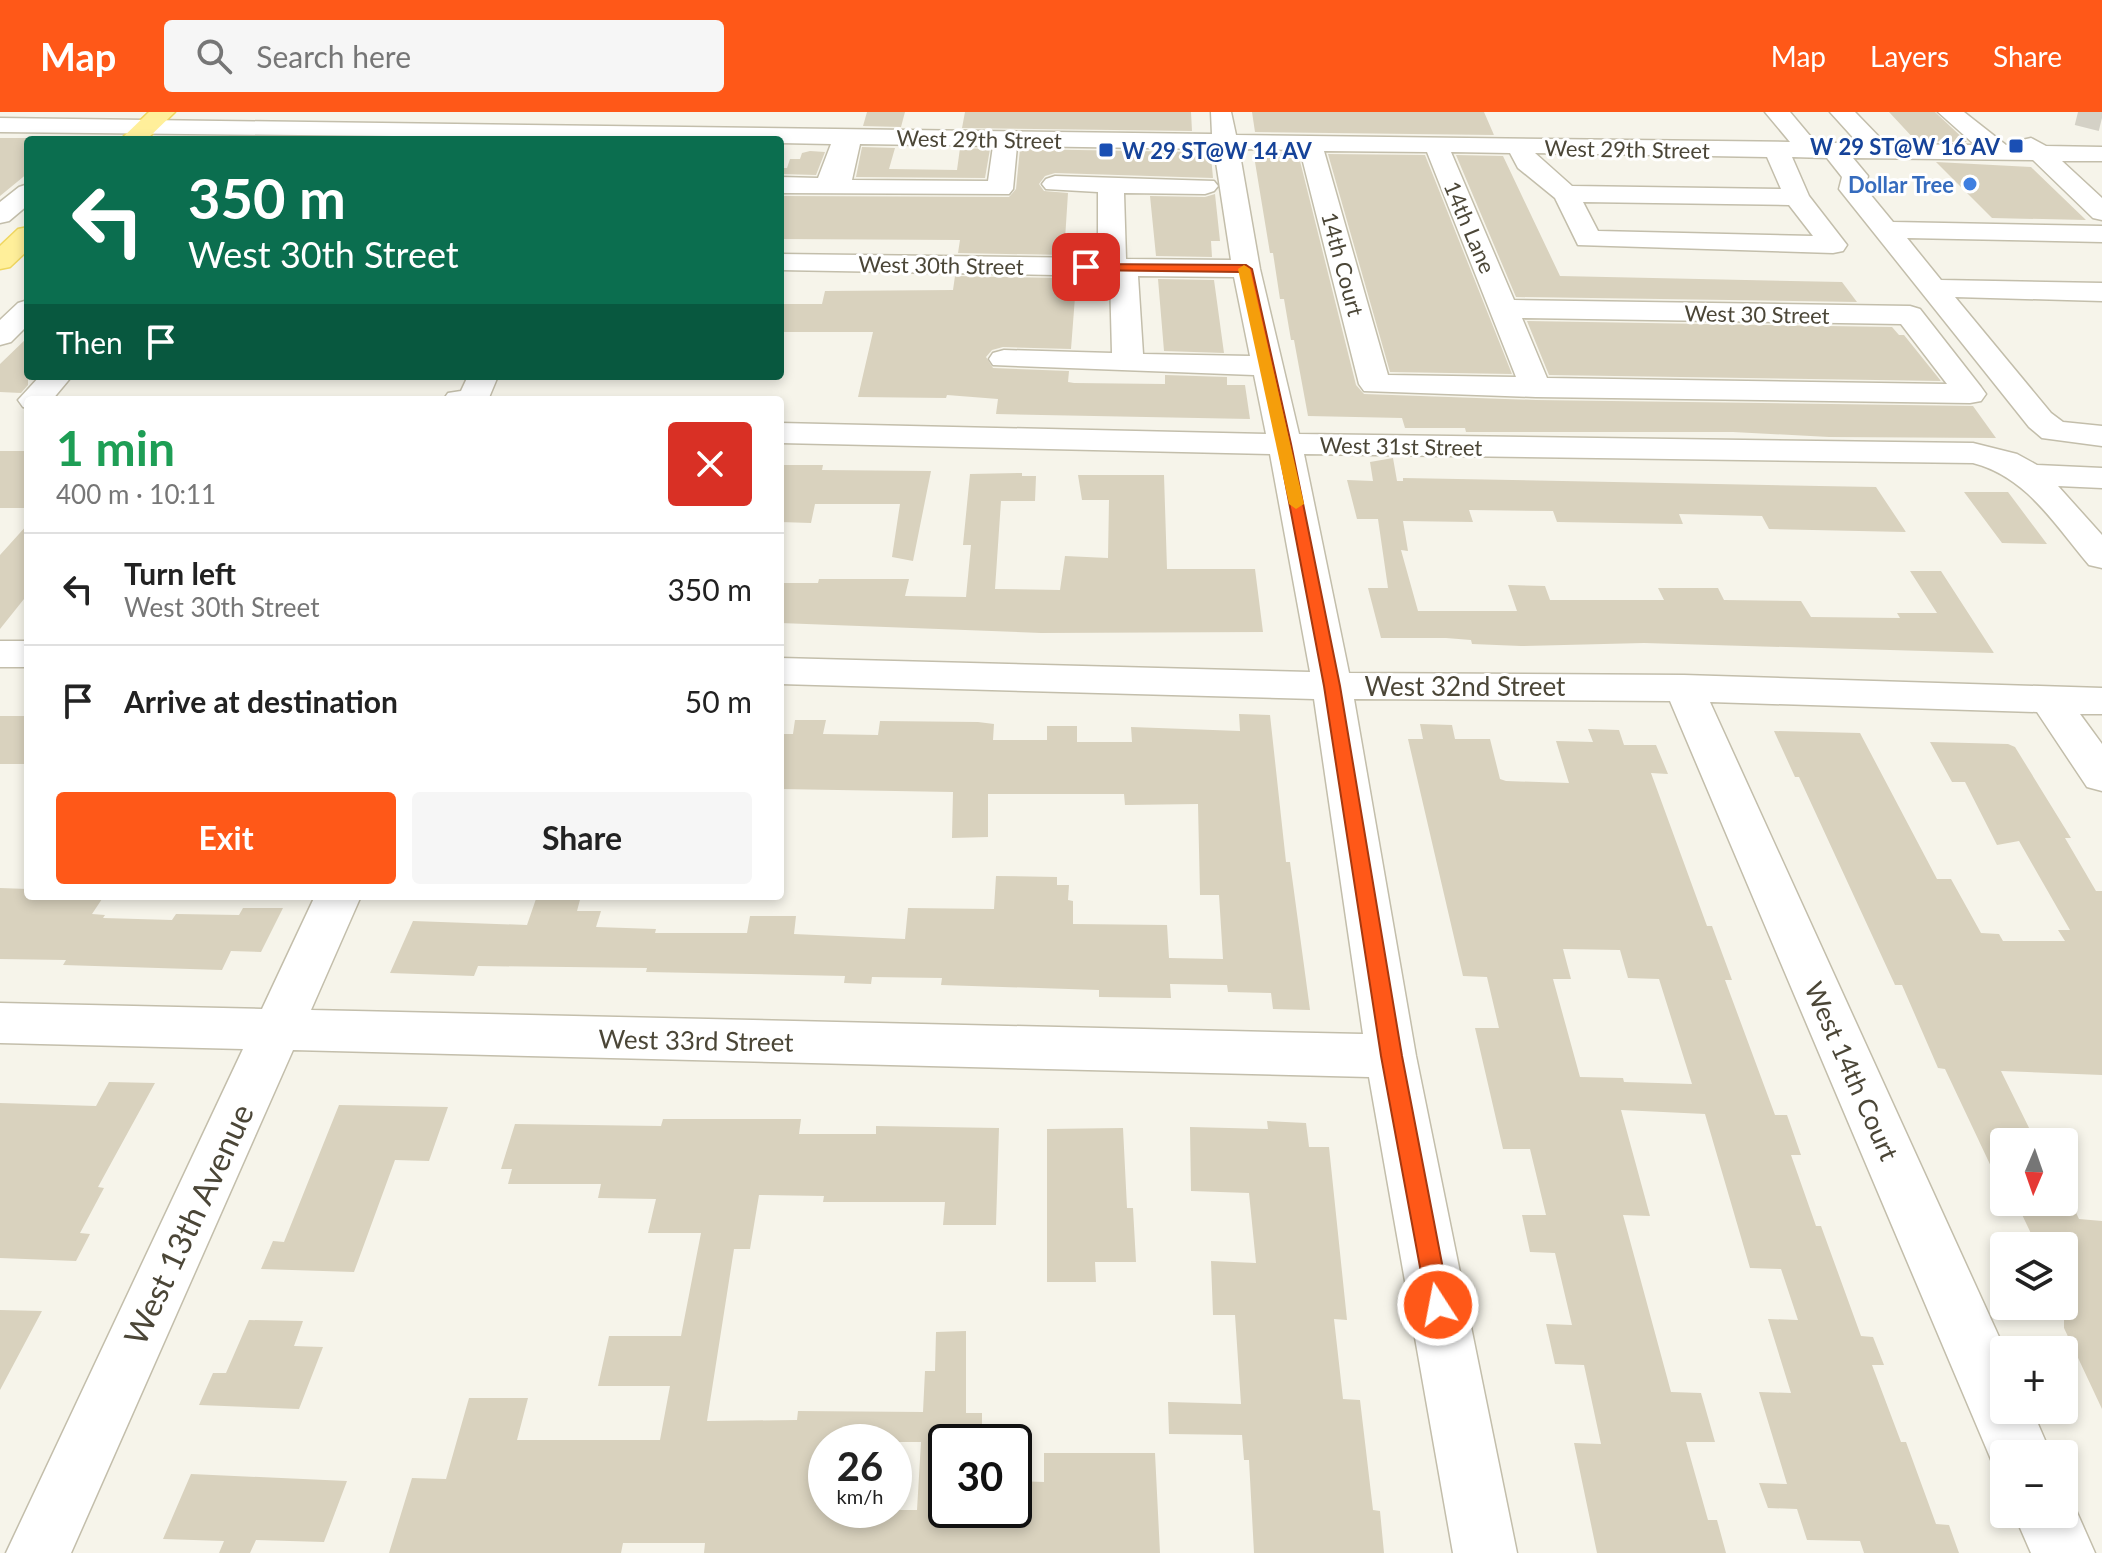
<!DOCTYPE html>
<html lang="en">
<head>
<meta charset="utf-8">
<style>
  body { margin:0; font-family:Lato,sans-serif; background:#f6f6f6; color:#222; height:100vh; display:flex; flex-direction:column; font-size:30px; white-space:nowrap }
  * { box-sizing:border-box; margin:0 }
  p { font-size:26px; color:#767676 }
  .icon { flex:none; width:44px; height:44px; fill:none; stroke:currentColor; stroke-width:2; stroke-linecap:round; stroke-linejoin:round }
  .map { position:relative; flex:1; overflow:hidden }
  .details { position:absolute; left:24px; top:284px; width:760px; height:504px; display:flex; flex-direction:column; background:#fff; border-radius:8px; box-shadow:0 4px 12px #0003 }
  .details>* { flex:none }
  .guide { position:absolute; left:24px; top:24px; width:760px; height:244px; border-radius:8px; box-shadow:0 4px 12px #0003; background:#0b6e4f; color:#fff; overflow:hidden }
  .needle { width:52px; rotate:182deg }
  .fabs { position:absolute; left:1990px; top:1016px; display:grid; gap:16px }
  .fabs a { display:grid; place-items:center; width:88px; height:88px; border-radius:8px; background:#fff; box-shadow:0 4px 12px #0003; font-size:40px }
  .speed { position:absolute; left:808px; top:1312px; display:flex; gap:16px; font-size:40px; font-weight:700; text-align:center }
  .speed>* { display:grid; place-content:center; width:104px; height:104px; border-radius:50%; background:#fff; box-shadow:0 4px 12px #0003; line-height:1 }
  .speed small { font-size:20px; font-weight:400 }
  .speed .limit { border:4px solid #111; border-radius:12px; background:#fff; color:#111 }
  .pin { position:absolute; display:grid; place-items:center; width:68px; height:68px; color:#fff; margin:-34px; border-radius:16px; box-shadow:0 4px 12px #0006 }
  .me { position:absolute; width:88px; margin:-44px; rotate:349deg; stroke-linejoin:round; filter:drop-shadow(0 0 6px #0008) }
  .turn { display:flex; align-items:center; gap:28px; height:168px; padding:0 32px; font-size:36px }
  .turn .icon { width:104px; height:104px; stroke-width:2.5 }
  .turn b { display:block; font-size:56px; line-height:68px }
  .then { display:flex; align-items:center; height:76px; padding:0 32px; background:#0003; gap:16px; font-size:30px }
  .round { display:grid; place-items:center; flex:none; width:84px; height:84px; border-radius:8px; background:#f6f6f6 }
  .summary { display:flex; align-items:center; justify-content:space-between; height:136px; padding:0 32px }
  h1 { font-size:48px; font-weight:700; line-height:60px; color:#1e9e55 }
  .cta { display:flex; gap:16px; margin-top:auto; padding:16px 32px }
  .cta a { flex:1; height:92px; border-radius:8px; background:#ff5818; color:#fff; font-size:32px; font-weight:700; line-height:92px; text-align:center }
  .cta a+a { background:#f6f6f6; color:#222 }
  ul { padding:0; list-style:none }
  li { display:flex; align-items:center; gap:24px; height:112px; padding:0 32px; border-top:2px solid #e0e0e0 }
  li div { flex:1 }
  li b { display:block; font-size:30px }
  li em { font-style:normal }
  header { display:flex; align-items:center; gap:48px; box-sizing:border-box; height:112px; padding:0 40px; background:#ff5818; color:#fff }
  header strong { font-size:38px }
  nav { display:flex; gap:44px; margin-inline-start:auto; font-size:28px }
  .search { width:560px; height:72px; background:#f6f6f6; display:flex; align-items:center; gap:20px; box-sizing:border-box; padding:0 28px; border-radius:8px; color:#767676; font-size:30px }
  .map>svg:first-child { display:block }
  .building { fill:#d9d2be; fill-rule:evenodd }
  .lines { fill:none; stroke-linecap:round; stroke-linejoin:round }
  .minor-tunnel { stroke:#d4d1c6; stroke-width:27; stroke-dasharray:27 13; stroke-linecap:butt }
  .minor-casing { stroke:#c3beab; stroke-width:3 }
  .major-casing { stroke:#efd65f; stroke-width:3 }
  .minor { fill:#fff; fill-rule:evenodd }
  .major { fill:#ffef9a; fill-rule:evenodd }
  .route { fill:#ff5818; stroke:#a63910; stroke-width:2 }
  .slow { fill:#f59e0b }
  .transit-dot { fill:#1a4fb4; stroke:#fff; stroke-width:3 }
  .shop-dot { fill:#3f7fe0; stroke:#fff; stroke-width:3 }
  .labels { text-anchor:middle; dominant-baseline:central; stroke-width:6; stroke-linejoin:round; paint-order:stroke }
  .far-street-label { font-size:22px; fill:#4b4637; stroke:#fff }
  .far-transit-label { font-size:22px; font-weight:bold; fill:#164399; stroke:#fff; text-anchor:end }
  .far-shop-label { font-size:22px; font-weight:bold; fill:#366cbe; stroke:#fff; text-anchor:end }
  .street-label { font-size:26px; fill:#4b4637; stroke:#fff }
  .near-street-label { font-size:32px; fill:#4b4637; stroke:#fff }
</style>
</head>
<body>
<header>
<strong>Map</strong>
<div class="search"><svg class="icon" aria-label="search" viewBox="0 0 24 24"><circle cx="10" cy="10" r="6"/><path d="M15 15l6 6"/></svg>Search here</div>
<nav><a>Map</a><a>Layers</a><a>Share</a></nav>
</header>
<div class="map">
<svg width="2102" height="1441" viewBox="0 0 2102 1441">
  <rect width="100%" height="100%" fill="#f6f4ea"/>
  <path class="building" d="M867,0H905L901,15L863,14Z
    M965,0H1191L1192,19L962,16Z
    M1252,0H1484L1494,23L1255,20Z
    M1889,0H1935L1967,30L1916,29Z
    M0,26H28V61L0,84Z
    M862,35L895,36L889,57L957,58L960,36L990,37L985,66L856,65Z
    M1020,37L1194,40V44H1211L1213,66L1055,61L1045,64L1039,72L1044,79L1068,81L1064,143L958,141L960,128L780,127V84L1009,85L1016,77Z
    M810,39L825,40L816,63L780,62V56H787L790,47H800L802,41Z
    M1258,40L1298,41L1356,273L1364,282L1536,288L1973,294L1996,326L1829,325L1733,320H1466L1465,316H1405L1402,306L1308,304L1294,228H1291L1284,187H1280L1273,141H1270L1254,44L1259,45Z
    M1328,42L1425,43L1512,262L1390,260Z
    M1456,43L1503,44L1560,164L1842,170L1857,190L1516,185Z
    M1936,50L2031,55L2086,108L1992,106Z
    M1215,82L1220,129H1211L1212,145L1156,144L1150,84L1205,85Z
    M955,164L1063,166L1072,170V185H1075L1071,237L1003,235L992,238L986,245L993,256L1069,259L1068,270L1074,271L1165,272V263L1227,265V273H1245L1250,307L996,302L998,287L947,283L946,286L858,285L873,220H780V192H822L825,179L953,178Z
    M1158,167L1214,168L1224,241L1164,239Z
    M1527,209L1892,215L1899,223H1904L1941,269L1549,263Z
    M28,225V273L21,281L0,280V252Z
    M0,339H28V396H0Z
    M1393,346L1397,369H1403V366L1876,375L1906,420L1769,417L1762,404L1679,402L1683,412L1557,410L1553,399L1469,398L1473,410L1403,409L1408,439L1401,438L1418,499H1517L1508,473L1545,474L1550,488H1664L1658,476H1718L1724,488L1801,489L1811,505L1900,506L1897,501H1937L1910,459H1941L1994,541L1644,531L1521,534L1472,532L1471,528L1446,526H1381L1368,476H1388L1378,407H1357L1347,368L1373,369L1370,350Z
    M780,353H823L822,358L931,359L913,449L892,445L900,392H815L811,411L780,410Z
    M1022,361V364H1036L1035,389H1001L995,477L1060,478L1065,444L1108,446L1109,388H1082L1078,363H1164L1167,457H1255L1263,520L1041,521L780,511V471H818L819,467H909L905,484L966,485L971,433H963L970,362Z
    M1964,380H2008L2047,432L2002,431Z
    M28,412V482L0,517V443Z
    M1239,602L1270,603L1286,750H1290L1310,898L1273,897L1271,881L1228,880L1227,873L1170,872L1171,886L1099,885V878L941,873L942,866L872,865L871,872L844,871L845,864L646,860L647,856L478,854L474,864L390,861L413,809L527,813L537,784H581L577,799H601L596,815L656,817L655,821H747L750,804H796L794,822L905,827L908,796L994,797L996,764L1057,765V773H1069L1068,788L1073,789V812L1167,813L1169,846L1223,847L1219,783H1200L1198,692L1125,693L1124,682H988V725L952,726L953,680L780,677V622H793L795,608H826L823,622L878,623L880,609L978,610L994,612L993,628H1047V614H1077V630H1132L1131,615L1240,619Z
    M0,604H28V652H0Z
    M1420,612L1452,613L1455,627H1490L1500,667L1506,669L1569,671L1556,629L1593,630L1588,617L1619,618L1624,633H1656L1668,662L1651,661L1707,814H1712L1732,868H1725L1775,1003H1787L1801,1043H1791L1816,1114H1821L1861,1224L1873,1225L1884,1253H1872L1901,1330H1906L1936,1412L1949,1413L1959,1441H1864L1860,1429L1807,1428L1797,1397L1768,1396L1759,1371L1787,1372L1759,1280L1791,1281L1768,1207L1798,1208L1781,1157L1750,1156L1705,1002L1621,998L1650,1104L1623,1103L1671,1280L1701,1281L1715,1330H1686L1708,1408H1717L1726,1441H1597L1574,1331L1601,1332L1584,1253L1555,1252L1546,1212L1572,1213L1555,1141L1530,1140L1522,1103H1546L1530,1037H1503L1475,916H1499L1487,865L1463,864L1408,627H1423ZM1563,837L1620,838L1628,866L1659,867L1692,972L1624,970L1623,966L1580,965L1553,867H1571Z
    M1774,619L1860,621L1937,767H1951L1981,821L1999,822L2003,829H2065L2058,818H2070L2019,729L1997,733L1965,670H1952L1930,630L2008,632L2015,635L2071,726H2065L2096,779H2102V963L2001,959L2036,1030H2004V1082L1945,957L1938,956L1902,873H1895L1799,665H1795Z
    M0,776L28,777V784H104L92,802L105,803L103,806L172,808L176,802L239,803L243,796H283L261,840L231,839L222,858L63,853L66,848L0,847Z
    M109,970L155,971L98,1075L104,1076L80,1121L90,1122L76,1149L0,1146V991L96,994Z
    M339,993L448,995L429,1049L395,1048L354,1160L261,1157L273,1129L284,1130Z
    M663,1007H801L799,1022H876V1014L999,1016L996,1113H943L945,1090H823L824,1084L759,1083L750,1137H734L707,1309L797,1308L798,1299L923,1300L925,1259H935L936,1220L966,1219V1301H982V1330H946V1398H1014V1369L1044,1370V1341H1155L1160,1441H704L705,1431H623L621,1441H389L412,1366L446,1367L469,1286H528L517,1328H660L670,1274H598L609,1224H681L701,1121H648L656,1087L598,1086L601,1072H508L512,1057H501L515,1012L661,1014ZM826,1330H921L917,1398H826Z
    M1267,1009L1306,1011L1309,1035H1329L1347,1208L1334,1207L1343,1287L1360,1288L1373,1398L1380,1399L1384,1441H1254L1249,1348H1244L1242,1323L1169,1322L1168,1290L1241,1292L1235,1203H1213L1211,1149L1256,1151L1249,1081L1191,1079L1190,1015L1268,1017Z
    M1123,1016L1127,1096H1133L1136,1150H1095L1096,1170H1047V1017Z
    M2016,1090H2071L2079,1107L2102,1109V1297L2064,1216V1134H2037Z
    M0,1198L42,1199L0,1278Z
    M249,1208L303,1209L294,1234L323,1235L299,1297L199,1293L213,1261H226Z
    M191,1362L347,1369L324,1430L256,1428L250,1441H219L224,1429L163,1427Z"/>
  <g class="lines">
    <path class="minor-tunnel" d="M2078,0L2102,6"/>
    <defs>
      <path id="minor" d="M1211,0H1231L1236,23L1790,30L1765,0H1790L1816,31H1858L1830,0H1855L1886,32L1975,33L1938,0H1964L2006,33H2019L2022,28L2031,26L2046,34L2102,35V49H2062L2102,86V108L2093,106L2033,48L1853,46L1868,64L1865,76L1893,110L2102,114V130L1907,126L1941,168L2102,171V189L1955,185L2051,301L2063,310L2102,314V334L2042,326L2029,315L1843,82L1839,77L1842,65L1827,46L1792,45L1809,84L1847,133L1843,139L1833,141L1578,133L1555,86L1518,56L1510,41L1451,40L1514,188L1910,194L1920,197L1981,275L1986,282L1981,289L1970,291L1536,285L1364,279L1359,272L1300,38L1239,37L1260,157L1299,322L1973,331L2017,342L2037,353L2102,356V376L2058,374L2102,423V456L2089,453C2054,412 2027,365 1973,351L1304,342L1349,561L1684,563L2102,576V602H2080L2102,632V679L2087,675L2037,600L1710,590L2005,1238L2004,1298H2032L2051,1342H2004V1366L1998,1364L1670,589L1354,587L1416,944L1517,1441H1453L1369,965L293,938L71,1441H6L243,937L0,931V891L262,897L315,784H361L311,898L1363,922L1314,587L780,572V546L1310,560L1270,342L780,331V311L1266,322L1254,263L993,253L989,247L993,241L1004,238L1112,241L1110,164L780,158V142L1098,146V80L1046,77L1042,72L1046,67L1055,64L1214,69L1218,74L1214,79L1205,82L1124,81L1126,147L1231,148L1214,37L1017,34L1013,77L1009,82L780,81V65L818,66L831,32L780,31V28L0,20V6L1212,22ZM860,32L993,34L988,69L852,68ZM1324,39L1427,40L1516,265L1388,263ZM1535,41L1767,45L1781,77L1572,74ZM1583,90L1789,93L1813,124L1598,119ZM1138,164L1234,165L1250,244L1143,242ZM1522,206L1901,212L1947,272L1547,266Z
        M28,72V93L9,109L0,111V90L19,75Z
        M28,188V213L11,230L0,233V208L18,191Z
        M40,264H72L52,288H28V296L23,295L18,288Z
        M468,264H498L488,288H443L448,281L461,279Z
        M0,529H28V555H0Z
        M2064,1378L2068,1380L2095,1441H2031L2014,1402H2064Z"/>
      <path id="major" d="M149,0H175L146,28H120Z
        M28,115V138L10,155L0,157V134L18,117Z"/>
    </defs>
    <use href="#minor" class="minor-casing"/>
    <use href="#major" class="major-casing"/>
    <use href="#minor" class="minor"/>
    <use href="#major" class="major"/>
  </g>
  <path class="route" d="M1086,152L1246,153L1252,157L1291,332L1340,574L1402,944L1450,1193L1447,1201L1438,1204L1430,1201L1427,1193L1381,944L1324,574L1278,332L1241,160L1082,158L1080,155Z"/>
  <path class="slow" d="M1244,153L1250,157L1304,392L1296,397L1289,392L1238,157Z"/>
  <g class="transit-dot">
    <rect x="2008" y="26" width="16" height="16" rx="4"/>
    <rect x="1098" y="30" width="16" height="16" rx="4"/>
  </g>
  <circle class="shop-dot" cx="1970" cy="72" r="8"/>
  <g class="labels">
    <g class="far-street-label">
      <text transform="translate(979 27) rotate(1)">West 29th Street</text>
      <text transform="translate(1627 37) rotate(1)">West 29th Street</text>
      <text transform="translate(1470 115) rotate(67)">14th Lane</text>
      <text transform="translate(1343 152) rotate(75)">14th Court</text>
      <text transform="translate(941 153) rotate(1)">West 30th Street</text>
      <text transform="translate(1757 202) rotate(1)">West 30 Street</text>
      <text transform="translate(1401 334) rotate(1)">West 31st Street</text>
    </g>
    <g class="far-transit-label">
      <text x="2000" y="34">W 29 ST@W 16 AV</text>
      <text x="1122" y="38" text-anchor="start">W 29 ST@W 14 AV</text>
    </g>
    <g class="far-shop-label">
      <text x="1954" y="72">Dollar Tree</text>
    </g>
    <g class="street-label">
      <text x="1465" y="574">West 32nd Street</text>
      <text transform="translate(696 928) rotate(1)">West 33rd Street</text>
      <text transform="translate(1852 959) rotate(66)">West 14th Court</text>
    </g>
    <g class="near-street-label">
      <text transform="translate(188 1112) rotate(-65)">West 13th Avenue</text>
    </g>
  </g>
</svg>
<div class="fabs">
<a><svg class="needle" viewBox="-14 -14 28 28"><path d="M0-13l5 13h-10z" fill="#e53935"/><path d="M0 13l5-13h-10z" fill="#767676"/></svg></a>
<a><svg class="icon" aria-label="layers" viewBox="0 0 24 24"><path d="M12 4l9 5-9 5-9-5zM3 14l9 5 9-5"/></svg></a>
<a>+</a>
<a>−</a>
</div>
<div class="speed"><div>26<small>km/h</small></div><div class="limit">30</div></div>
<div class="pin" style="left:1086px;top:155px;background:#d93025"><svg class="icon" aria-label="arrive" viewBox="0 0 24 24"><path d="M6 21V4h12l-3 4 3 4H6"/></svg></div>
<svg class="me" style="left:1438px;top:1193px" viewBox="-20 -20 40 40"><circle r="17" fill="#ff5818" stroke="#fff" stroke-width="3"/><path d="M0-11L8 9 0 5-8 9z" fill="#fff"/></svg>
<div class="guide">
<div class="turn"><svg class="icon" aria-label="left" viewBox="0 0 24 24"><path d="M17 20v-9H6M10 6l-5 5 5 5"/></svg><div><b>350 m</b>West 30th Street</div></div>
<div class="then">Then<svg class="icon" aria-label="arrive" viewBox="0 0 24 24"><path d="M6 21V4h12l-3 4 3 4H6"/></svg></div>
</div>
<section class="details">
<div class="summary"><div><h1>1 min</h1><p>400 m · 10:11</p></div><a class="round" style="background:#d93025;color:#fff"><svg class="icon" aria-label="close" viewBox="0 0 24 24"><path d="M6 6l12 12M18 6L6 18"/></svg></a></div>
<ul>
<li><svg class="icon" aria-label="left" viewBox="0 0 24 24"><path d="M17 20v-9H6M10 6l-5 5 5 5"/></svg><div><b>Turn left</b><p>West 30th Street</p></div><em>350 m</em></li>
<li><svg class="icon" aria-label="arrive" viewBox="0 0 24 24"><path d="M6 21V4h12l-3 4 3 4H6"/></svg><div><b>Arrive at destination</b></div><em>50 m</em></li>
</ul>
<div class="cta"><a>Exit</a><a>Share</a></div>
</section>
</div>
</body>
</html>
